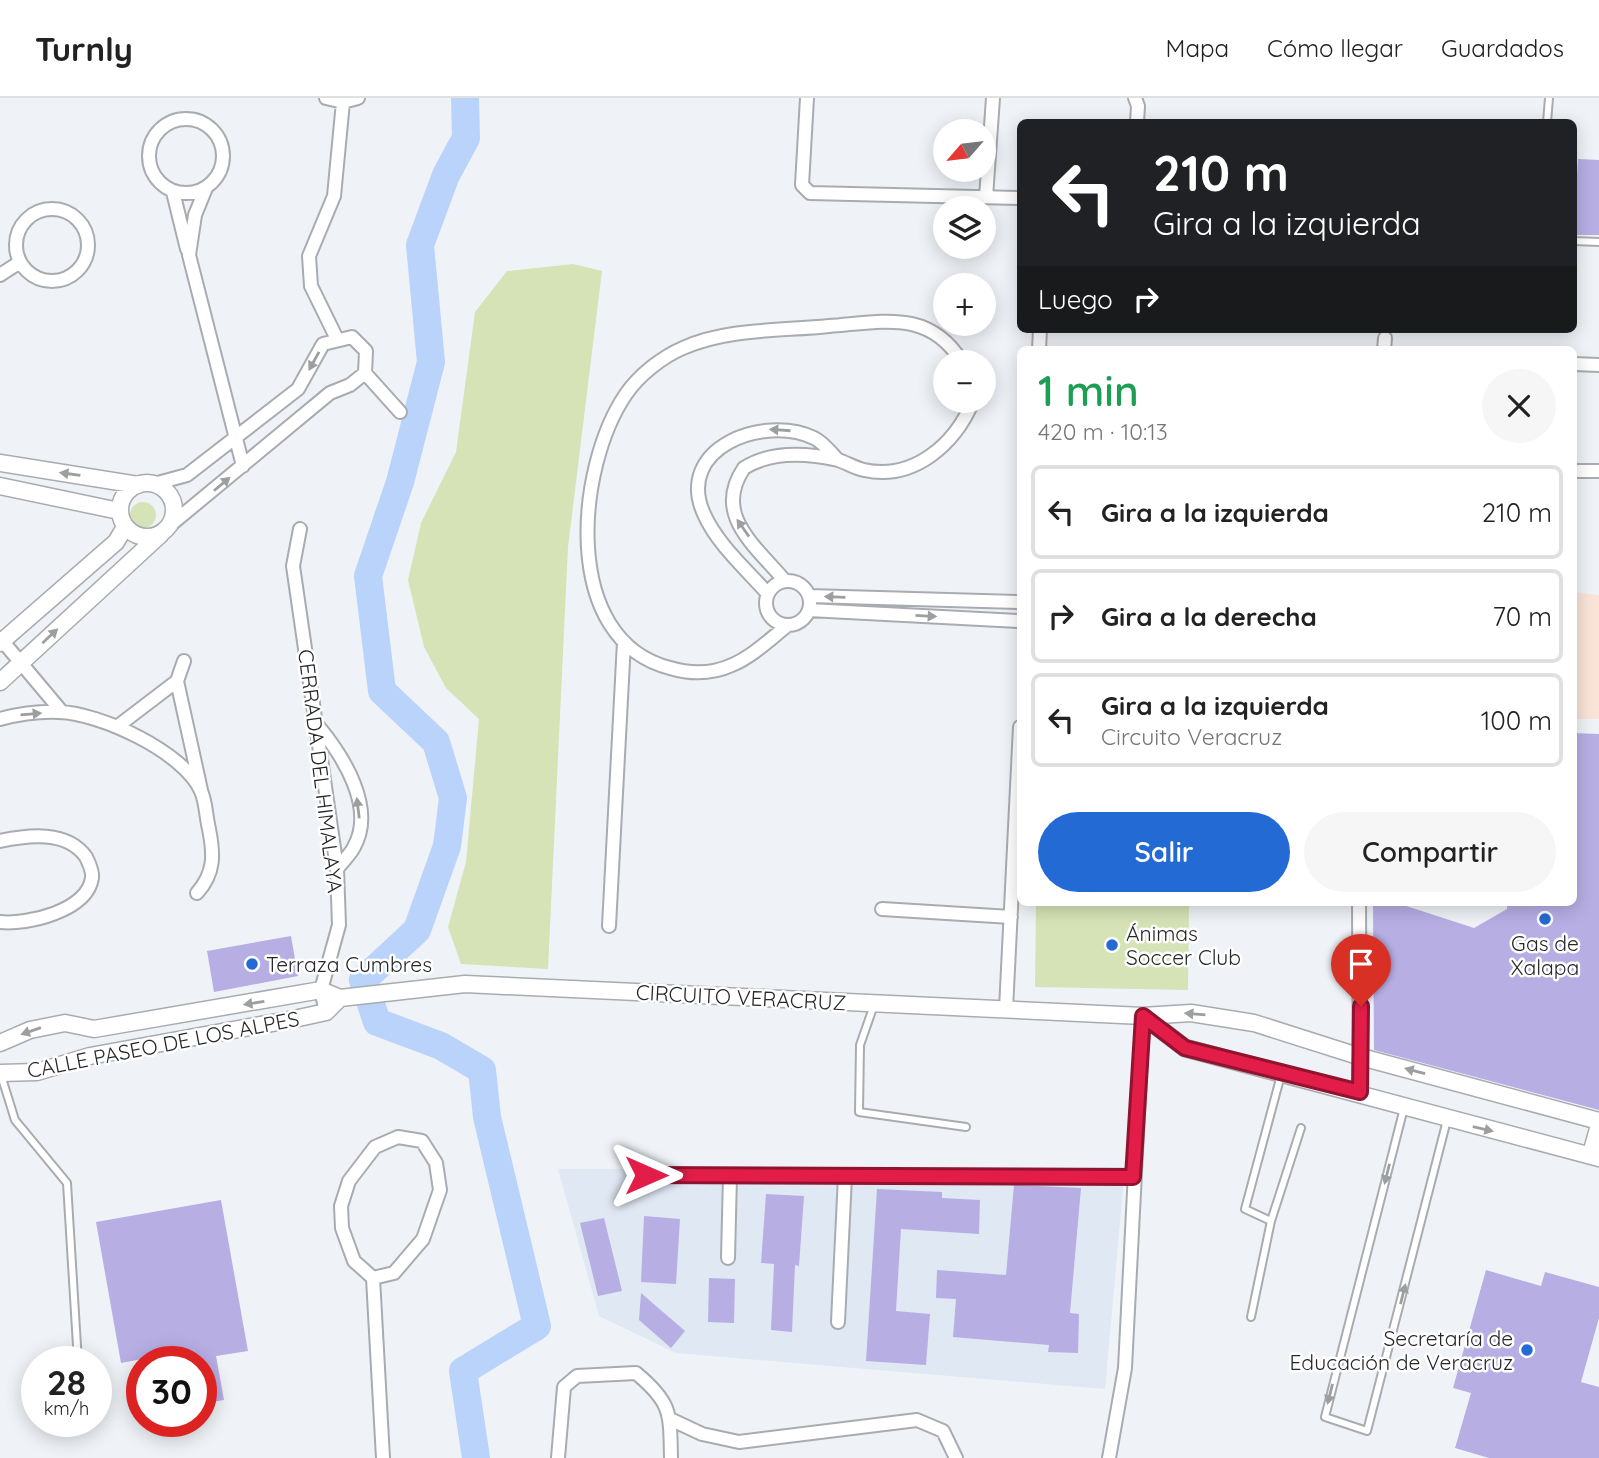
<!DOCTYPE html>
<html lang="es">
<head>
<meta charset="utf-8">
<style>
  body { margin:0; font-family:Quicksand,sans-serif; background:#f6f6f6; color:#222; height:100vh; display:flex; flex-direction:column; font-size:26px; white-space:nowrap }
  * { box-sizing:border-box; margin:0 }
  p { font-size:23px; color:#767676 }
  .icon { flex:none; width:38px; height:38px; fill:none; stroke:currentColor; stroke-width:2; stroke-linecap:round; stroke-linejoin:round }
  .map { position:relative; flex:1; overflow:hidden }
  .drawer { position:absolute; left:1017px; top:248px; width:560px; height:560px; display:flex; flex-direction:column; background:#fff; border-radius:10px; box-shadow:0 4px 18px #0003 }
  .drawer>* { flex:none }
  .banner { position:absolute; left:1017px; top:21px; width:560px; height:214px; border-radius:10px; box-shadow:0 4px 18px #0003; background:#202124; color:#fff; overflow:hidden }
  .needle { width:46px; rotate:242deg }
  .tools { position:absolute; left:933px; top:21px; display:grid; gap:14px }
  .tools a { display:grid; place-items:center; width:63px; height:63px; border-radius:50%; background:#fff; box-shadow:0 4px 18px #0003; font-size:35px }
  .speed { position:absolute; left:21px; top:1248px; display:flex; gap:14px; font-size:35px; font-weight:700; text-align:center }
  .speed>* { display:grid; place-content:center; width:91px; height:91px; border-radius:50%; background:#fff; box-shadow:0 4px 18px #0003; line-height:1 }
  .speed small { font-size:18px; font-weight:400 }
  .speed .limit { border:10px solid #d22; background:#fff; color:#111 }
  .pin { position:absolute; display:grid; place-items:center; width:60px; height:60px; color:#fff; margin:-72px -30px; border-radius:50% 50% 50% 0; rotate:-45deg; box-shadow:0 0 7px #0007 }
  .pin .icon { rotate:45deg }
  .me { position:absolute; width:77px; margin:-38px; rotate:90deg; stroke-linejoin:round; filter:drop-shadow(0 0 5px #0008) }
  .turn { display:flex; align-items:center; gap:24px; height:147px; padding:0 21px; font-size:32px }
  .turn .icon { width:91px; height:91px; stroke-width:2.5 }
  .turn b { display:block; font-size:49px; line-height:60px }
  .then { display:flex; align-items:center; height:66px; padding:0 21px; background:#0003; gap:14px; font-size:26px }
  .round { display:grid; place-items:center; flex:none; width:74px; height:74px; border-radius:37px; background:#f6f6f6 }
  .summary { display:flex; align-items:center; justify-content:space-between; height:119px; padding:0 21px }
  h1 { font-size:42px; font-weight:600; line-height:52px; color:#1e9e55 }
  .cta { display:flex; gap:14px; margin-top:auto; padding:14px 21px }
  .cta a { flex:1; height:80px; border-radius:42px; background:#246ad5; color:#fff; font-size:28px; font-weight:600; line-height:80px; text-align:center }
  .cta a+a { background:#f6f6f6; color:#222 }
  ul { padding:0; list-style:none }
  li { display:flex; align-items:center; gap:21px; height:94px; margin:0 14px 10px; padding:0 7px; border:4px solid #e0e0e0; border-radius:10px }
  li div { flex:1 }
  li b { display:block; font-size:26px }
  li em { font-style:normal }
  header { display:flex; align-items:center; gap:42px; box-sizing:border-box; height:98px; padding:0 35px; background:#fff; border-bottom:2px solid #e0e0e0 }
  header strong { font-size:33px }
  nav { display:flex; gap:38px; margin-inline-start:auto; font-size:24px }
  .map>svg:first-child { display:block }
  .industrial { fill:#fae3d7 }
  .built { fill:#e0e8f4 }
  .green { fill:#d6e3b6 }
  .lines { fill:none; stroke-linecap:round; stroke-linejoin:round }
  .river { stroke:#bad3fb; stroke-width:28 }
  .building { fill:#b7aee4 }
  .service-casing { stroke:#a8acb1; stroke-width:10 }
  .minor-casing { stroke:#a8acb1; stroke-width:16 }
  .tertiary-casing { stroke:#a8acb1; stroke-width:19 }
  .service { stroke:#fff; stroke-width:6 }
  .minor { stroke:#fff; stroke-width:12 }
  .tertiary { stroke:#fff; stroke-width:16 }
  .oneway { fill:#9d9e9f }
  .route-casing { stroke:#92132f; stroke-width:18 }
  .route { stroke:#e11d48; stroke-width:12 }
  .poi-dot { fill:#246ad5; stroke:#fff; stroke-width:2.5 }
  .labels { text-anchor:middle; dominant-baseline:central; stroke-width:5; stroke-linejoin:round; paint-order:stroke }
  .street-label { font-size:21px; fill:#262729; stroke:#fff }
  .poi-label { font-size:21px; fill:#262729; stroke:#fff; text-anchor:start }
</style>
</head>
<body>
<header>
<strong>Turnly</strong>
<nav><a>Mapa</a><a>Cómo llegar</a><a>Guardados</a></nav>
</header>
<div class="map">
<svg width="1599" height="1360" viewBox="0 0 1599 1360">
  <rect width="100%" height="100%" fill="#eff3f8"/>
  <path class="industrial" d="M1573,494L1599,497V621H1573Z"/>
  <path class="built" d="M1125,1069L1105,1291L676,1255L599,1218L558,1071Z"/>
  <path class="green" d="M573,166L602,173L568,449L548,871L461,866L448,829L466,764L479,621L446,590L424,549L408,482L421,425L456,354L475,214L507,173Z
    M130 417a13 13 0 1 1 26 0a13 13 0 1 1-26 0Z
    M1036,805H1189L1188,892L1035,889Z"/>
  <g class="lines">
    <path class="river" d="M465,0L466,40L446,77L420,147L431,264L400,384L368,478L382,593L436,644L453,700L447,748L417,832L363,882L377,924L441,948L482,972L487,1019L537,1228L463,1273L476,1360"/>
  </g>
  <path class="building" d="M1578,61L1599,62V137H1573Z
    M1573,635L1599,636V1012L1374,952L1373,805H1397L1474,830L1507,811V805H1573Z
    M291,838L298,878L214,894L207,853Z
    M1014,1087L1081,1090L1070,1215L1079,1216L1078,1255L1048,1254L1049,1247L953,1239L956,1201L936,1200L937,1172L1006,1177Z
    M877,1091L942,1094V1100L980,1102L979,1136L901,1131L896,1213L930,1216L926,1267L866,1263Z
    M766,1096L804,1098L799,1168L795,1167L792,1234L771,1232L774,1166L761,1165Z
    M221,1102L248,1253L216,1258L224,1302L201,1306V1264H159L158,1258L121,1265L96,1124Z
    M644,1118L680,1121L676,1186L641,1184Z
    M604,1120L622,1193L598,1198L580,1125Z
    M1486,1172L1541,1188L1545,1174L1599,1189V1220L1581,1284L1599,1289V1360H1489L1455,1350L1471,1295L1453,1290Z
    M709,1180L735,1181L734,1225L708,1224Z
    M641,1195L685,1233L671,1250L639,1222Z"/>
  <g class="lines">
    <defs>
      <path id="service" d="M1547,24L1549,0
        M1573,143L1599,144
        M874,907L860,947L859,1014L966,1029
        M1,977L15,1022L67,1085L78,1264
        M1404,1010L1325,1319L1367,1333L1447,1022
        M1271,1123L1301,1030
        M1251,1219L1271,1123L1245,1111L1281,977"/>
      <path id="minor" d="M326,0L343,4L358,0
        M807,0L802,87L810,95L1020,100
        M1135,0L1138,8L1137,24
        M149 58a37 37 0 1 1 74 0a37 37 0 1 1-74 0Z
        M206,90L195,117L189,157L243,368
        M173,94L187,151
        M986,99L993,0
        M16 147a36 36 0 1 1 72 0a36 36 0 1 1-72 0Z
        M0,177L20,164
        M337,241L311,188L309,158L334,98L343,4
        M1039,252L1040,231
        M1384,252L1385,240
        M1573,266L1599,267
        M365,275L400,314
        M1573,373H1599
        M154,386L187,377L298,291L323,246L352,239L366,253L365,275L350,287L330,295L168,429
        M300,431L293,468L337,771L339,827L321,892L326,914
        M785,483C756,448 712,417 744,370C771,353 807,355 838,362C847,365 855,370 864,372C914,383 955,346 973,303
        M766 505a22 22 0 1 1 44 0a22 22 0 1 1-44 0Z
        M768,496C747,472 717,446 704,416C674,350 764,316 814,340C823,344 831,355 838,362
        M809,498L1020,504
        M809,512L1020,523
        M788,527C770,541 753,558 732,567C712,576 690,576 670,570C560,542 576,369 626,296C639,277 662,259 683,250C727,230 782,233 829,228C883,224 929,211 962,264
        M0,540L62,614
        M177,583L201,692
        M0,621C19,616 39,613 59,614C100,615 184,654 201,693C206,704 206,719 209,731C214,756 215,775 197,795
        M118,628L177,583L184,563
        M319,629C343,658 376,710 354,749C350,757 342,764 337,771
        M0,743C28,737 67,732 86,759C89,765 93,773 92,780C87,813 27,827 0,824
        M1359,805L1360,994
        M882,811L1011,819
        M609,828L624,544
        M1006,911L1020,629
        M646,1077L1133,1079
        M728,1160L730,1077
        M373,1180L394,1175L423,1141L440,1092L436,1065L422,1043L398,1039L375,1049L349,1083L341,1108L342,1130L354,1163L373,1180L383,1360
        M838,1224L845,1078
        M670,1321L702,1336L739,1344L917,1322L943,1333L956,1360
        M558,1360L564,1289L577,1278L636,1275C672,1305 670,1315 671,1360
        M1109,1360L1125,1270L1143,918"/>
      <path id="tertiary" d="M0,365L138,387
        M120 412a27 27 0 1 1 54 0a27 27 0 1 1-54 0Z
        M0,388L119,413
        M0,545L116,444L125,429
        M0,584L161,436
        M1143,918L1185,950L1599,1060
        M0,945L30,932L65,925L94,931L321,892L340,900L465,886L1143,918L1191,915L1254,925L1361,959L1599,1023
        M0,975L37,974L90,958L294,921L326,914L340,900
        M1591,1056L1599,1027"/>
    </defs>
    <use href="#service" class="service-casing"/>
    <use href="#minor" class="minor-casing"/>
    <use href="#tertiary" class="tertiary-casing"/>
    <use href="#service" class="service"/>
    <use href="#minor" class="minor"/>
    <use href="#tertiary" class="tertiary"/>
  </g>
  <defs><path id="oneway-solid" d="M-6-.8H1V-3.2L6.5 0L1 3.2V.8H-6Z" transform="scale(1.75)"/></defs>
  <g class="oneway">
    <use href="#oneway-solid" transform="translate(314 263) rotate(119)"/>
    <use href="#oneway-solid" transform="translate(780 332) rotate(-176)"/>
    <use href="#oneway-solid" transform="translate(70 376) rotate(-172)"/>
    <use href="#oneway-solid" transform="translate(222 386) rotate(-40)"/>
    <use href="#oneway-solid" transform="translate(743 430) rotate(-125)"/>
    <use href="#oneway-solid" transform="translate(835 499) rotate(-178)"/>
    <use href="#oneway-solid" transform="translate(926 518) rotate(3)"/>
    <use href="#oneway-solid" transform="translate(50 538) rotate(-43)"/>
    <use href="#oneway-solid" transform="translate(31 616) rotate(-5)"/>
    <use href="#oneway-solid" transform="translate(358 710) rotate(-97)"/>
    <use href="#oneway-solid" transform="translate(254 905) rotate(171)"/>
    <use href="#oneway-solid" transform="translate(1195 916) rotate(-175)"/>
    <use href="#oneway-solid" transform="translate(31 933) rotate(161)"/>
    <use href="#oneway-solid" transform="translate(1415 973) rotate(-165)"/>
    <use href="#oneway-solid" transform="translate(1483 1031) rotate(13)"/>
    <use href="#oneway-solid" transform="translate(1387 1076) rotate(104)"/>
    <use href="#oneway-solid" transform="translate(1403 1196) rotate(-76)"/>
    <use href="#oneway-solid" transform="translate(1330 1296) rotate(104)"/>
  </g>
  <g class="lines">
    <defs>
      <path id="route" d="M646,1077L1133,1079L1143,918L1185,950L1360,994L1361,908"/>
    </defs>
    <use href="#route" class="route-casing"/>
    <use href="#route" class="route"/>
  </g>
  <g class="poi-dot">
    <circle cx="1545" cy="821" r="7"/>
    <circle cx="1112" cy="847" r="7"/>
    <circle cx="252" cy="866" r="7"/>
    <circle cx="1527" cy="1252" r="7"/>
  </g>
  <g class="labels">
    <g class="street-label">
      <text transform="translate(321 673) rotate(83)">CERRADA DEL HIMALAYA</text>
      <text transform="translate(741 899) rotate(3)">CIRCUITO VERACRUZ</text>
      <text transform="translate(163 946) rotate(-11)">CALLE PASEO DE LOS ALPES</text>
    </g>
    <g class="poi-label">
      <text x="1126" y="835">Ánimas<tspan x="1126" dy="24">Soccer Club</tspan></text>
      <text x="1545" y="845" text-anchor="middle">Gas de<tspan x="1545" dy="24">Xalapa</tspan></text>
      <text x="266" y="866">Terraza Cumbres</text>
      <text x="1513" y="1240" text-anchor="end">Secretaría de<tspan x="1513" dy="24">Educación de Veracruz</tspan></text>
    </g>
  </g>
</svg>
<div class="tools">
<a><svg class="needle" viewBox="-14 -14 28 28"><path d="M0-13l5 13h-10z" fill="#e53935"/><path d="M0 13l5-13h-10z" fill="#767676"/></svg></a>
<a><svg class="icon" aria-label="layers" viewBox="0 0 24 24"><path d="M12 4l9 5-9 5-9-5zM3 14l9 5 9-5"/></svg></a>
<a>+</a>
<a>−</a>
</div>
<div class="speed"><div>28<small>km/h</small></div><div class="limit">30</div></div>
<div class="pin" style="left:1361px;top:908px;background:#d93025"><svg class="icon" aria-label="arrive" viewBox="0 0 24 24"><path d="M6 21V4h12l-3 4 3 4H6"/></svg></div>
<svg class="me" style="left:646px;top:1077px" viewBox="-20 -20 40 40"><path d="M0-17L14 15 0 8-14 15z" fill="#e11d48" stroke="#fff" stroke-width="4"/></svg>
<div class="banner">
<div class="turn"><svg class="icon" aria-label="left" viewBox="0 0 24 24"><path d="M17 20v-9H6M10 6l-5 5 5 5"/></svg><div><b>210 m</b>Gira a la izquierda</div></div>
<div class="then">Luego<svg class="icon" aria-label="right" viewBox="0 0 24 24"><path d="M7 20v-9h11M14 6l5 5-5 5"/></svg></div>
</div>
<section class="drawer">
<div class="summary"><div><h1>1 min</h1><p>420 m · 10:13</p></div><a class="round"><svg class="icon" aria-label="close" viewBox="0 0 24 24"><path d="M6 6l12 12M18 6L6 18"/></svg></a></div>
<ul>
<li><svg class="icon" aria-label="left" viewBox="0 0 24 24"><path d="M17 20v-9H6M10 6l-5 5 5 5"/></svg><div><b>Gira a la izquierda</b></div><em>210 m</em></li>
<li><svg class="icon" aria-label="right" viewBox="0 0 24 24"><path d="M7 20v-9h11M14 6l5 5-5 5"/></svg><div><b>Gira a la derecha</b></div><em>70 m</em></li>
<li><svg class="icon" aria-label="left" viewBox="0 0 24 24"><path d="M17 20v-9H6M10 6l-5 5 5 5"/></svg><div><b>Gira a la izquierda</b><p>Circuito Veracruz</p></div><em>100 m</em></li>
</ul>
<div class="cta"><a>Salir</a><a>Compartir</a></div>
</section>
</div>
</body>
</html>
